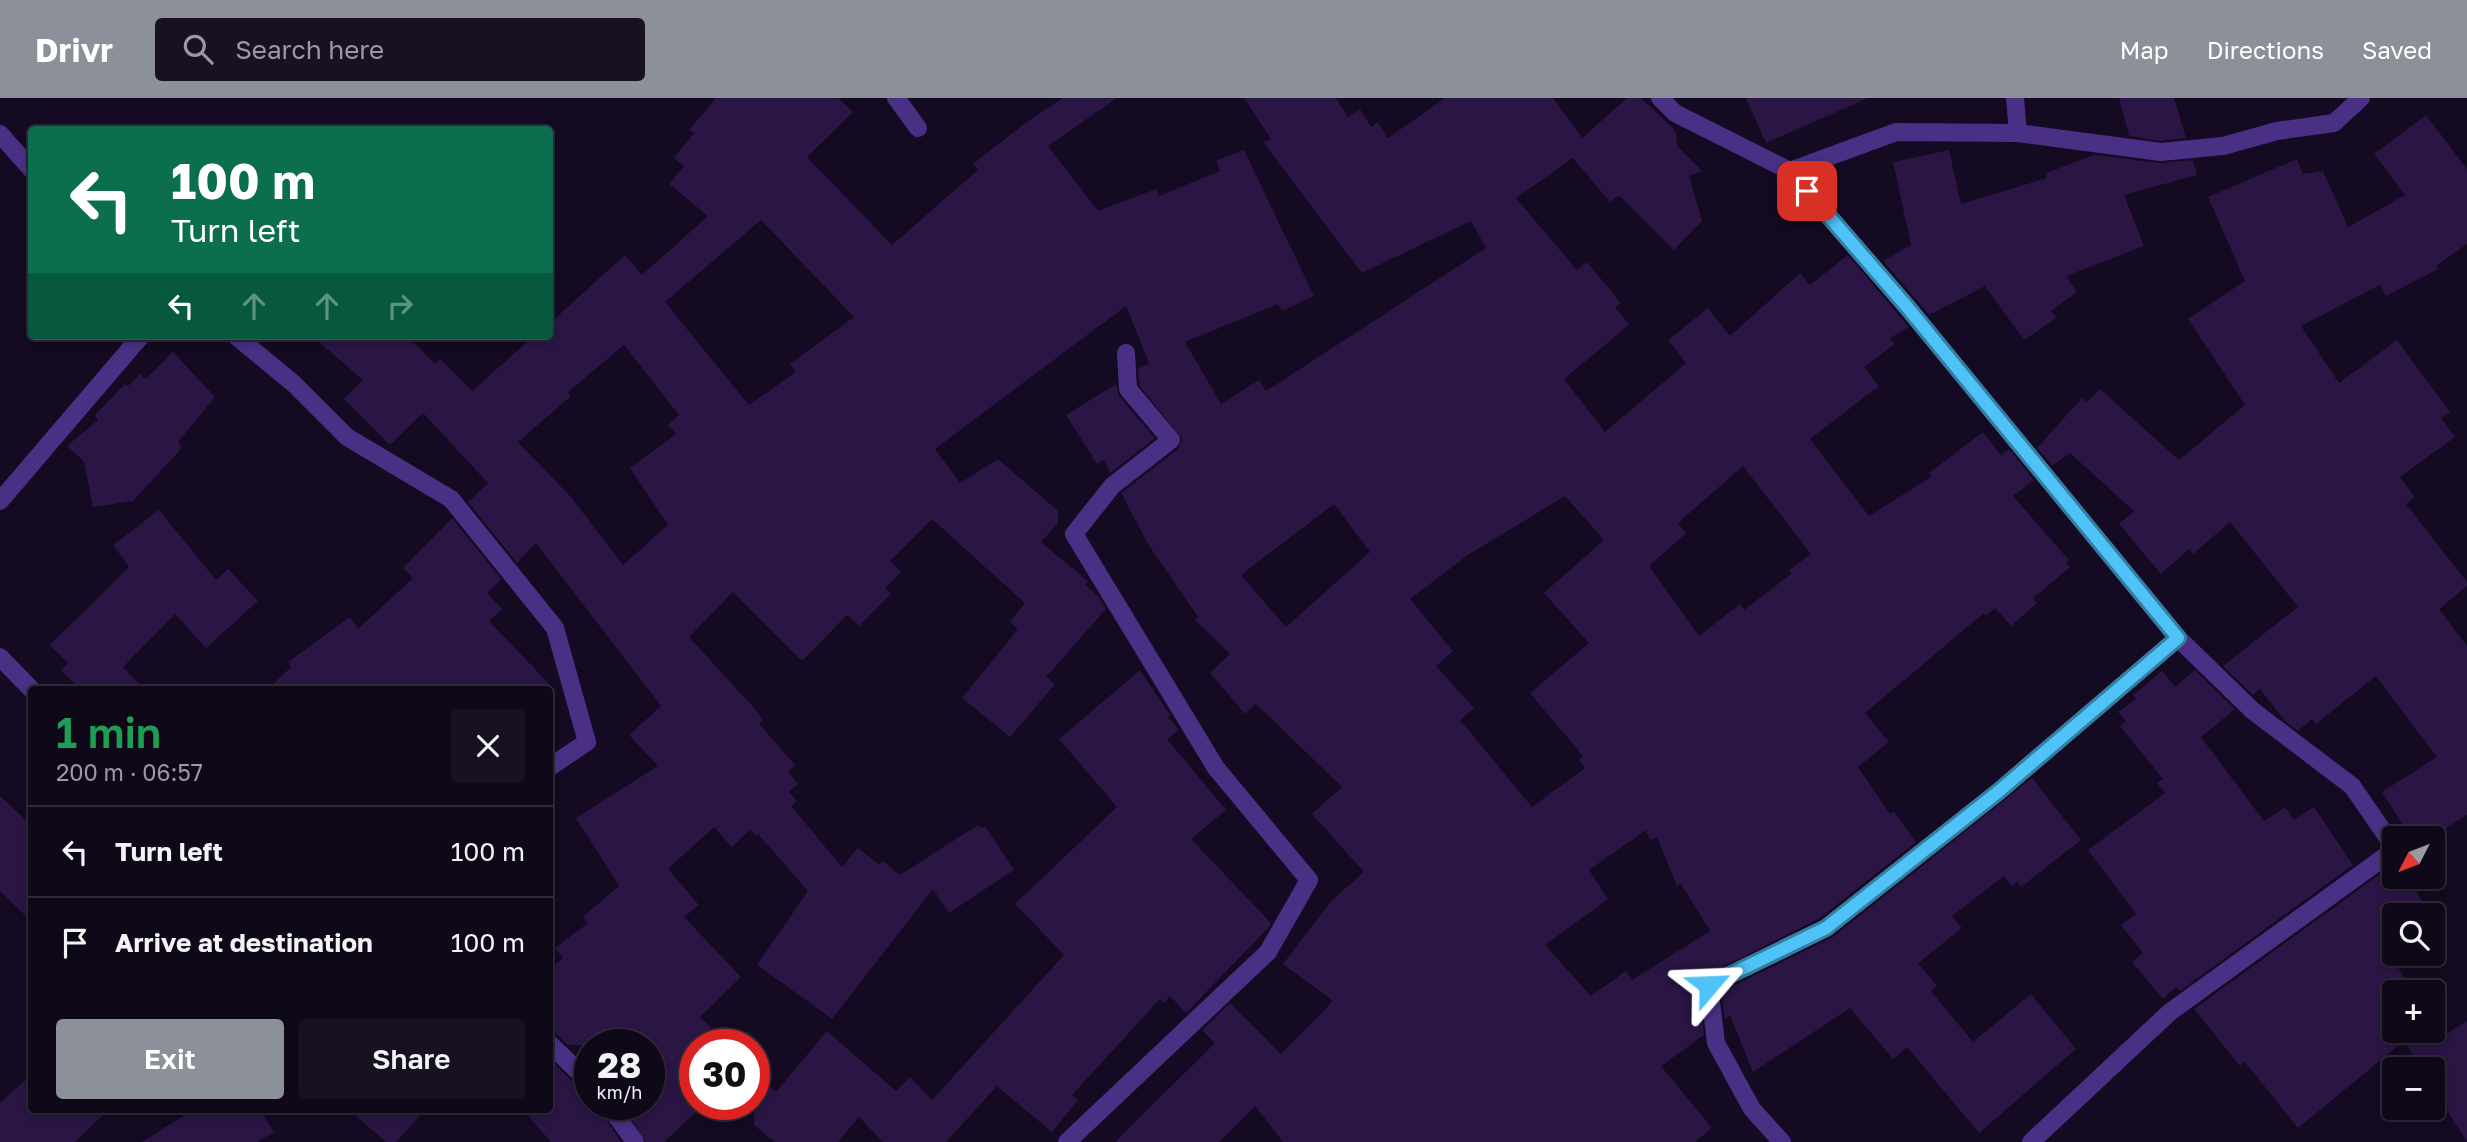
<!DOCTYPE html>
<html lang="en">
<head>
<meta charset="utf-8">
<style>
  body { margin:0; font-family:"Golos Text",sans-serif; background:#181122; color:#f1f3f6; height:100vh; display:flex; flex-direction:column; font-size:26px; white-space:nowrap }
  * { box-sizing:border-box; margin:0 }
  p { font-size:23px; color:#9b9aa2 }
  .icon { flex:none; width:38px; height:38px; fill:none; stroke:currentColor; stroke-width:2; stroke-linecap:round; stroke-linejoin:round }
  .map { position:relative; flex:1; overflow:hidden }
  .panel { position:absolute; left:28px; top:588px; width:525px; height:427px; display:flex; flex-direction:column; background:#0f0819; border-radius:7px; box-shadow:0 4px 10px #0003,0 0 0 2px #2f2938 }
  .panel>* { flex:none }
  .banner { position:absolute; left:28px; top:28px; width:525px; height:214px; border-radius:7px; box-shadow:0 4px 10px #0003,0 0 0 2px #2f2938; background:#0b6e4f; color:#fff; overflow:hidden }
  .needle { width:46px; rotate:228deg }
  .buttons { position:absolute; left:2382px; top:728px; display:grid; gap:14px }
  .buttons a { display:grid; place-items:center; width:63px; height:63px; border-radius:7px; background:#0f0819; box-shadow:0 4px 10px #0003,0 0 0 2px #2f2938; font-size:35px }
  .speed { position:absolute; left:574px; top:931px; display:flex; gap:14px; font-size:35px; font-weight:700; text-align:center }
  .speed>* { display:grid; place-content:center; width:91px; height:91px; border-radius:50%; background:#0f0819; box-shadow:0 4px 10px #0003,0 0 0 2px #2f2938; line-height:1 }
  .speed small { font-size:18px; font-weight:400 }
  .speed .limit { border:10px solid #d22; background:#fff; color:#111 }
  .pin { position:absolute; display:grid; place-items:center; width:60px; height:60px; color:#fff; margin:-30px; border-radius:14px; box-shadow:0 4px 10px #0006 }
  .me { position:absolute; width:77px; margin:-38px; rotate:64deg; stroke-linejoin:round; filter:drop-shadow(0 0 5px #0008) }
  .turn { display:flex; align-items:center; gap:24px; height:147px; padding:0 28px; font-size:32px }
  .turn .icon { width:91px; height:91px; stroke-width:2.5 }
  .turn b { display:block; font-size:49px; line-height:60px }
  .lanes { display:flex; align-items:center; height:66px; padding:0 28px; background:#0003; justify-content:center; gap:35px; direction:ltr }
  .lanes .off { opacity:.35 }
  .round { display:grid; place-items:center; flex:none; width:74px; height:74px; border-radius:7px; background:#181122 }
  .overview { display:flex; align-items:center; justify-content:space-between; height:119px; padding:0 28px }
  h1 { font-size:42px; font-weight:600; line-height:52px; color:#1e9e55 }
  .action { display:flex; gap:14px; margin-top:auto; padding:14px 28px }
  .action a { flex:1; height:80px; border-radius:7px; background:#8c9099; color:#fff; font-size:28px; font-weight:600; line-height:80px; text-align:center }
  .action a+a { background:#181122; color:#f1f3f6 }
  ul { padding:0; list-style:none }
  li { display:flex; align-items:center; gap:21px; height:91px; padding:0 28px; border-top:2px solid #2f2938 }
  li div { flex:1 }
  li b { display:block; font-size:26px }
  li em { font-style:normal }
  header { display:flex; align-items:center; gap:42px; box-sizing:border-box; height:98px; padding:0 35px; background:#8c9099; color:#fff }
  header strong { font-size:33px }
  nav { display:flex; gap:38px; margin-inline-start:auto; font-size:24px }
  .search { width:490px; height:63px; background:#181122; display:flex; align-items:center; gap:18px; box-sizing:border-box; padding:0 24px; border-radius:7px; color:#9b9aa2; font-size:26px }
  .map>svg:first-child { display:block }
  .building { fill:#2a1544; fill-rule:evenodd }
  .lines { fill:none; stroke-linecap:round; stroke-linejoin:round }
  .minor { stroke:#493085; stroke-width:18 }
  .route-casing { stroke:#337fa1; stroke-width:18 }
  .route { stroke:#4fc3f7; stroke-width:12 }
</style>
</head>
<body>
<header>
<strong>Drivr</strong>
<div class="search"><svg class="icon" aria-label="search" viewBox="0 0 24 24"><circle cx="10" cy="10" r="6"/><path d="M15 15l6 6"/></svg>Search here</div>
<nav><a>Map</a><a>Directions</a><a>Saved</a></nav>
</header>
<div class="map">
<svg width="2467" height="1044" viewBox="0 0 2467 1044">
  <rect width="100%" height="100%" fill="#140a21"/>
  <path class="building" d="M716,0H838L853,14L807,59L892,147L978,72L973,66L1028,23L1063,0H1117L1048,48L1098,113L1156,91L1159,98L1220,73L1216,63L1244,52L1314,198L1282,213L1278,206L1185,244L1221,306L1259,282L1266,293L1486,150L1471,123L1362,175L1263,44L1271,41L1244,0H1336L1348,19L1360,11L1371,29L1378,24L1388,40L1445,0H1553L1582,40L1627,0H1641L1675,32L1678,49L1702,73L1689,78L1702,123L1674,152L1619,97L1610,104L1573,60L1516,100L1577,172L1587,164L1621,205L1615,209L1629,227L1564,281L1605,334L1686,265L1668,242L1708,210L1730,238L1800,175L1810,187L1848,157L1909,229L1890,240L1895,246L1864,269L1879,288L1810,341L1869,418L1931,379L1929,375L1983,334L2001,357L2009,351L2034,382L2013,398L2069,462L2066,464L2070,469L2033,500L2037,505L2011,528L1995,510L1986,518L1984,515L1865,615L1889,644L1858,669L1890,716L1894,713L1916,744L1820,820L1699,881L1704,937L1661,968L1712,1030L1695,1044H1283L1255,1008L1219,1044H1115L1215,945L1202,932L1230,905L1281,956L1333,903L1283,866L1331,803L1364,774L1312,716L1342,689L1256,606L1245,616L1210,575L1230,556L1195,522L1198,519L1148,446L1121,395L1178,351L1182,341L1139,287L1138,271L1149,265L1126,208L935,351L960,385L998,361L1058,413V425L1041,444L1088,483L1085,487L1098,498L1106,511L1046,579L1055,586L1010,639L962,600L1018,531L1010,524L1025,505L932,421L890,463L901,474L885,490L891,496L859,528L847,517L802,563L733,494L689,539L755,611L763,622L759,626L795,667L788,674L798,686L789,694L797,703L791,708L842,769L858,750L879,767L883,763L900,777L978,727L981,730L985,728L1014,772L949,815L933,791L832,921L757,867L808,793L758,736L756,738L750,732L732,749L714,729L668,771L699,807L684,819L741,879L700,919L728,947H695V1015L664,1044H646L622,1006H649V947H567L550,929V870L563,860L555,850L588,825L583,819L619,788L576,720L658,668L629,637L661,608L536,445L517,465L468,404L488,385L423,315L390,347L344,301L363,282L312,238H408L435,266L440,261L472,293L534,238H550V225L625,157L642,177L708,118L669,86L684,68L674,60L694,35L689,32ZM761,122L854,219L790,266L796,274L749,307L665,204ZM624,247L679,317L668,327L676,336L630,370L668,427L623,467L571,399L518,344L571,298L568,294ZM1743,368L1811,456L1789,472L1791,476L1744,512L1740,506L1699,538L1649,468L1686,435L1678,425ZM1565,398L1604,442L1544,495L1589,545L1530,595L1583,658L1579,661L1585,670L1532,709L1460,622L1474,610L1436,568L1453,553L1410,501L1468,457ZM1334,406L1370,454L1286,529L1241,477ZM1646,732L1650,742L1657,739L1677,788L1681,786L1710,833L1632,882L1626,873L1591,898L1545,847L1608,801L1589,772Z
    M1746,0H1868L1766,45Z
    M2119,0H2174L2186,40L2161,43L2129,38Z
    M2426,17L2467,71V146L2436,168L2438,171L2386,198L2380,187L2301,228L2339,285L2397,242L2450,314L2441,320L2455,339L2400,379L2415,399L2406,406L2467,484V488L2439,511L2467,548V717L2430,740H2411L2382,694L2437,659L2376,578L2316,626L2312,621L2298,633L2285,623L2260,591L2253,597L2223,568L2298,509L2230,424L2193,456L2189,451L2161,476L2119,426L2134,413L2070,355L2052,368L2037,350L2082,300L2087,304L2100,291L2179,362L2245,307L2188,221L2245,183L2208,99L2297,61L2303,76L2323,73L2348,129L2405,97L2374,56Z
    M1949,52L1961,106L2047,80L2046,75L2094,57L2160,65L2193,62L2197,77L2124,97L2144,148L2066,178L2077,194L2051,213L2056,220L2024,242L1985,188L1929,217L1883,163L1911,147L1893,64Z
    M173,254L215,299L178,344L182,350L133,403L93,409L84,363L67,348L98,322L95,317L125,286L128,288L140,276L146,281Z
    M1116,286L1119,298L1155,340L1110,375L1104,362L1097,366L1066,317Z
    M159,412L216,482L228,471L258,503L206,550L175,516L123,569L145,592H81L61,572L68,565L50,547L129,469L113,447Z
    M452,420L501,481L487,495L502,511L489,523L555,592H267L291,569L288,564L350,519L358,531L413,480L403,470Z
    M1140,572L1170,617L1168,619L1179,632L1167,641L1226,712L1191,741L1271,825L1269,829L1186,915L1170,898L1164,905L1160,901L1072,997L1078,1002L1052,1034L997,988L946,1044H883L859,1019L838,1044H775L754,1027V973L776,994L827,933L896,993L910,979L932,1002L1064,857L1015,806L1117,709L1059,641Z
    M2195,572L2235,611L2201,639L2264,723L2285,709L2294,722L2314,709L2353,767L2180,893L2176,889L2163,901L2132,864L2143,855L2121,827L2136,816L2088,752L2165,695L2157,685L2163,681L2120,628L2126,623L2118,614L2136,601L2133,597L2162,573L2175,589Z
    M2032,680L2081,742L2021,789L2017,784L2012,788L2004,778L1952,818L1962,830L1918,865L1937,888L1931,893L1973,944L2031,896L2076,951L1979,1035L1907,949L1893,961L1850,910L1753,974L1730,917L1725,921L1721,894L1833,839Z
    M0,698L32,728V824L0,793Z
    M2394,766V779H2408L2430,817H2394V832L2380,840L2413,894H2394V933H2432V926L2441,939L2467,923V1044L2432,988V971H2422L2404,943L2298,1030L2245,964L2240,968L2194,911Z
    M550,961L583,994L590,1006H597L621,1044H551L523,1012H550Z
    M32,976V1012H108L75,1044H0V1005Z
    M193,1012H260L274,1034L257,1044H142Z
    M349,1012H425L396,1044H386Z"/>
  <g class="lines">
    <path class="minor" d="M896,0L918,30
      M1660,0L1675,15L1790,73L1908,210L2178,540L2253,613L2352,688L2394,749
      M2015,0L2018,35
      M0,36L32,72
      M1790,73L1896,34L2018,35L2161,54L2223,48L2277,33L2334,25L2361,0
      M236,238L294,286L347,339L451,401L555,530L587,644L550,669
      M0,403L141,238
      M0,559L32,592
      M550,946L590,985
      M608,1006L635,1044
      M1067,1044L1268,854L1309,782L1216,670L1074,436L1112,388L1171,342L1128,291L1126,255
      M1782,1044L1752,1011L1716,945L1709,887L1826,830L1998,694L2178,540
      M2031,1044L2170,914L2394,752"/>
  </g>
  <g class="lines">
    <defs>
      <path id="route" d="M1709,887L1826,830L1998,694L2178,540L1908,210L1807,93"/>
    </defs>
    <use href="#route" class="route-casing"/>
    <use href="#route" class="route"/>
  </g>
</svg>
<div class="buttons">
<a><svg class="needle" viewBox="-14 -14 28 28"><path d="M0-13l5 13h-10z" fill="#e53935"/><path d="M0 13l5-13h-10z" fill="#9b9aa2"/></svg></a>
<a><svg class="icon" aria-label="search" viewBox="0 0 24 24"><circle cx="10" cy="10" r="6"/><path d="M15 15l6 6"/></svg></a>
<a>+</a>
<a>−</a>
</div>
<div class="speed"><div>28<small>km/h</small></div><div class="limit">30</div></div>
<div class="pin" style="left:1807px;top:93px;background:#d93025"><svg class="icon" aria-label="arrive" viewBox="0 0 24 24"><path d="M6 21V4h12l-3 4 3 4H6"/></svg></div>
<svg class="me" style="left:1709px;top:887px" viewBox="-20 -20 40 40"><path d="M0-17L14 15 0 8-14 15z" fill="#4fc3f7" stroke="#fff" stroke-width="4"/></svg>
<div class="banner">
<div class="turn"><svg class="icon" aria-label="left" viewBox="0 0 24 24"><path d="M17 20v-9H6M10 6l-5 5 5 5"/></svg><div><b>100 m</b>Turn left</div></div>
<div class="lanes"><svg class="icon" aria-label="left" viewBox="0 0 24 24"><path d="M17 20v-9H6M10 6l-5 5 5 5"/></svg><svg class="icon off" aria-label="ahead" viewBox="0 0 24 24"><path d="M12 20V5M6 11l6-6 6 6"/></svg><svg class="icon off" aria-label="ahead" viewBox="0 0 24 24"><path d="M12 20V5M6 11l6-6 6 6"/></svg><svg class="icon off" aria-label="right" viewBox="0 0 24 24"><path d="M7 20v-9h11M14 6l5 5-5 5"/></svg></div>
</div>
<section class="panel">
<div class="overview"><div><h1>1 min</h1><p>200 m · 06:57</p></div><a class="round"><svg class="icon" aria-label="close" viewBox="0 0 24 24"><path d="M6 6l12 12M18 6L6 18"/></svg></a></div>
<ul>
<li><svg class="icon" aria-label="left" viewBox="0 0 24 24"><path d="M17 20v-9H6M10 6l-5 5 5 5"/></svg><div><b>Turn left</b></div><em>100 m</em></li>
<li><svg class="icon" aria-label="arrive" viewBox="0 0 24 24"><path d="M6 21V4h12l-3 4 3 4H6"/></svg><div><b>Arrive at destination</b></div><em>100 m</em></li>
</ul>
<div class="action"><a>Exit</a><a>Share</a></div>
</section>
</div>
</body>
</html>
